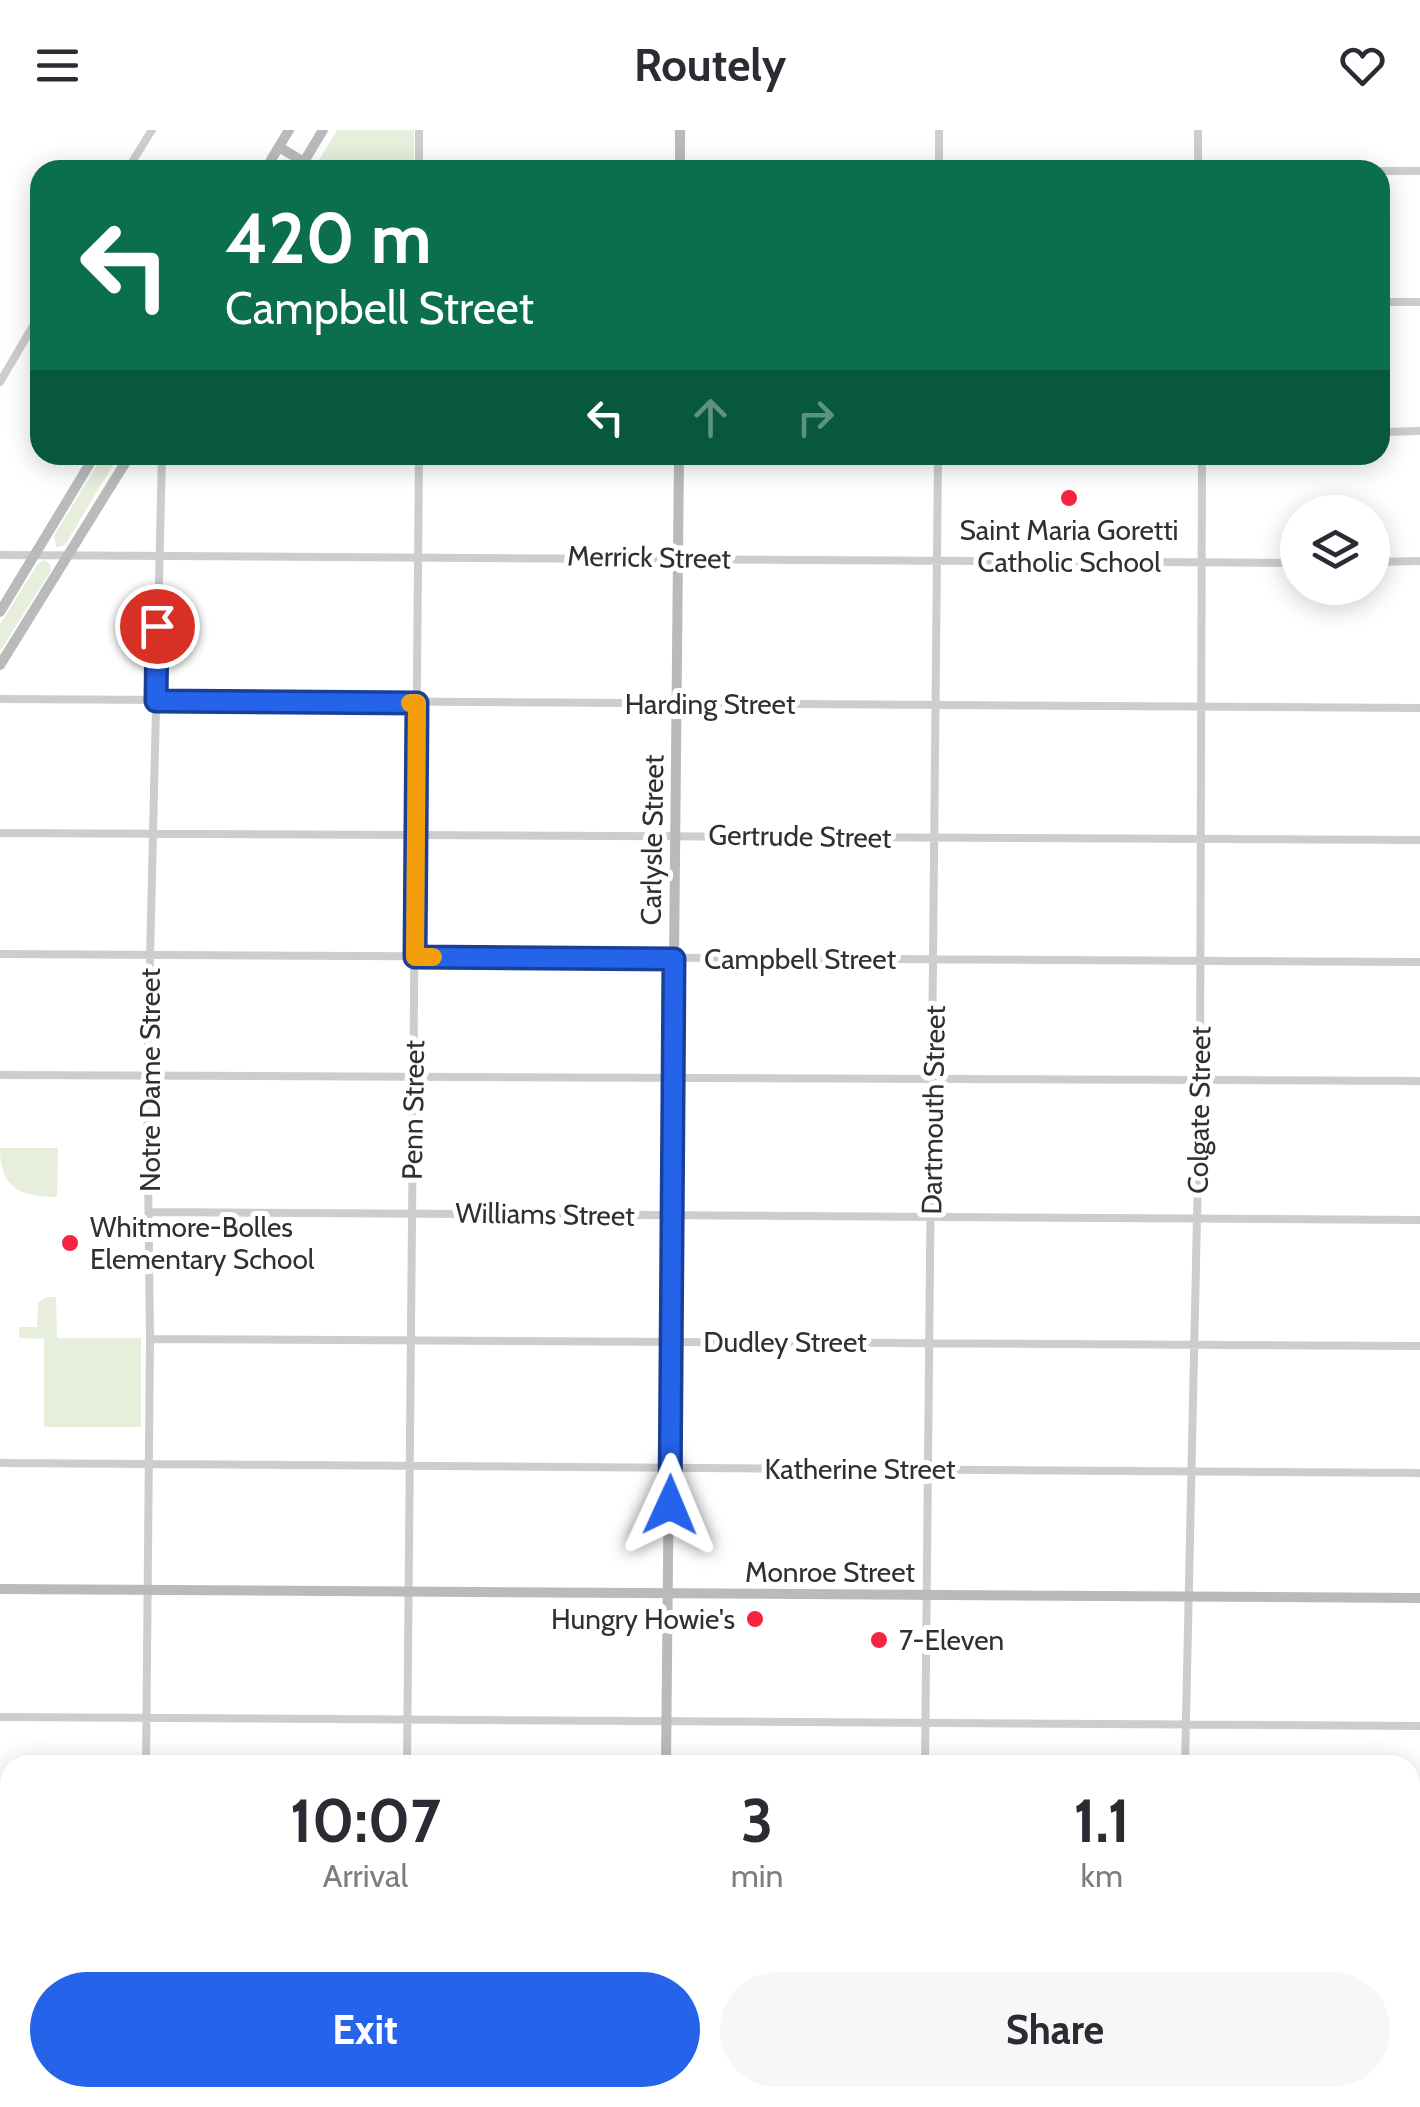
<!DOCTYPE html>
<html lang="en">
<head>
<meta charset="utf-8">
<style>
  body { margin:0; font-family:Cabin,sans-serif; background:#f7f7f7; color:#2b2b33; height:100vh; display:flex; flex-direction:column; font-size:38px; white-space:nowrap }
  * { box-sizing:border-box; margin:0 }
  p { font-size:32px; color:#7c7c81 }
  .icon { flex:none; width:55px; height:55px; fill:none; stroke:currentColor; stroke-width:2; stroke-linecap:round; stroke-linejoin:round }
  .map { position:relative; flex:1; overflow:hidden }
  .panel { position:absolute; left:0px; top:1625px; width:1420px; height:352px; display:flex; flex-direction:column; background:#fff; border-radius:30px 30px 0 0; box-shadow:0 5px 25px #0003 }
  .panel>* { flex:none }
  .guide { position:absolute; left:30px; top:30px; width:1360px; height:305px; border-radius:30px; box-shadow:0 5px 25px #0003; background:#0b6e4f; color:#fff; overflow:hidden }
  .controls { position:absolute; left:1280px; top:365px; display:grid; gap:20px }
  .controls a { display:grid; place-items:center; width:110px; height:110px; border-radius:50%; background:#fff; box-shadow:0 5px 25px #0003; font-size:50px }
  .pin { position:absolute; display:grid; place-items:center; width:85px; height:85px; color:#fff; margin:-42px; border:5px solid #fff; border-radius:50%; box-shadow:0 2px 10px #0007 }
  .me { position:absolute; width:110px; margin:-55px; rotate:1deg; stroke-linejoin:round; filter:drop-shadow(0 0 8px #0008) }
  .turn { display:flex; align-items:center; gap:35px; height:210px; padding:0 30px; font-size:45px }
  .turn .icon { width:130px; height:130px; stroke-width:2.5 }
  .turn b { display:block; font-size:70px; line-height:85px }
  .lanes { display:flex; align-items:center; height:95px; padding:0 30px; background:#0003; justify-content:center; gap:50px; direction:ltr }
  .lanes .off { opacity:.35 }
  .eta { display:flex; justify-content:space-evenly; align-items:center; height:170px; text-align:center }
  .eta b { font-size:60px; font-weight:700; line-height:70px }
  .action { display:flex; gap:20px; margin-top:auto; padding:20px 30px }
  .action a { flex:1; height:115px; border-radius:60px; background:#2563eb; color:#fff; font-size:40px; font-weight:700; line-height:115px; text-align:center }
  .action a+a { background:#f7f7f7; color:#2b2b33 }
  header { display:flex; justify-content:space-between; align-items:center; height:130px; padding:0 30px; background:#fff; font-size:45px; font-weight:700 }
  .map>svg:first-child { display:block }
  .green { fill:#e7eedc }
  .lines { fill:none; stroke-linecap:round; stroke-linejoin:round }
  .street { stroke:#cdcdcd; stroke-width:8 }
  .secondary { stroke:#bababa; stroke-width:10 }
  .route-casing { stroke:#184099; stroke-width:25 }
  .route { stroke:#2563eb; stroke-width:18 }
  .slow { stroke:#f59e0b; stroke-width:18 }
  .poi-dot { fill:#f52442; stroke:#fff; stroke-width:4 }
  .labels { text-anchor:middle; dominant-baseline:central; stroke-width:10; stroke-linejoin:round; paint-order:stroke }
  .poi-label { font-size:28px; fill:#303030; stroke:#fff; text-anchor:start }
  .street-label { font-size:28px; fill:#303030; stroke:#fff }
</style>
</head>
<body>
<header><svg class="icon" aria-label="menu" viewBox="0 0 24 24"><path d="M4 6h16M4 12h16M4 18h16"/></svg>Routely<svg class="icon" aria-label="heart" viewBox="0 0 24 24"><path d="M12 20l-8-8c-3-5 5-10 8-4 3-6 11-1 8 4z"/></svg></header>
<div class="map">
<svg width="1420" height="1977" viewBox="0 0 1420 1977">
  <rect width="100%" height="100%" fill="#fff"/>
  <path class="green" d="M337,0H414V40H313Z
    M103,325H119L65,415L56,417L54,406Z
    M44,430L50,434L51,441L0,521V494L37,435Z
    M0,1018H58L57,1067C20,1067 0,1058 0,1018Z
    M46,1167H56L57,1208H141V1297H44V1209L19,1208V1197H37L38,1173Z"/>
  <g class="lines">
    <path class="street" d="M939,0V40
      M1198,0V40
      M419,37L660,40
      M127,40L152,0
      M419,40V0
      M1380,41H1420
      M1380,172H1420
      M0,252L40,184
      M1380,302L1420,301
      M0,425L1298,433
      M1372,432L1420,431
      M0,569L1420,578
      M0,703L1420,710
      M0,824L1420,832
      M0,945L1420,951
      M150,1082L1420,1090
      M150,1209L1420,1216
      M0,1333L1420,1343
      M0,1587L1420,1596
      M146,1635L150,1209L147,956L162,325
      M407,1635L419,325
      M925,1635L938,325
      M1185,1635L1200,952L1202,325
      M0,1717H10
      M1410,1725H1420
      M0,1846H10
      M1410,1854H1420
      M0,1971L364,1977
      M403,1977L404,1968
      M921,1977V1968
      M1179,1977V1968"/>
    <path class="secondary" d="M279,17L304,32
      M265,40L289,0
      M299,40L323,0
      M680,40V0
      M0,482L95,325
      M0,535L130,325
      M0,1459L1420,1468
      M666,1635L679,325
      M663,1977V1968"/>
  </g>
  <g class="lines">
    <defs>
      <path id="route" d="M157,496L156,571L417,573L415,827L674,829L670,1375"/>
    </defs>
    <use href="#route" class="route-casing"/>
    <use href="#route" class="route"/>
    <path class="slow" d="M410,573H417L415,827H433"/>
  </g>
  <g class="poi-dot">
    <circle cx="1069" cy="368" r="10"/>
    <circle cx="70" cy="1113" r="10"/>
    <circle cx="755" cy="1489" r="10"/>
    <circle cx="879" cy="1510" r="10"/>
  </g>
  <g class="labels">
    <g class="poi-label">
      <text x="1069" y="400" text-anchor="middle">Saint Maria Goretti<tspan x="1069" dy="32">Catholic School</tspan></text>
      <text x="90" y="1097">Whitmore-Bolles<tspan x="90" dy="32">Elementary School</tspan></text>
      <text x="735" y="1489" text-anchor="end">Hungry Howie's</text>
      <text x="899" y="1510">7-Eleven</text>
    </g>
    <g class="street-label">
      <text transform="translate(649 427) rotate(1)">Merrick Street</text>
      <text x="710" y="574">Harding Street</text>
      <text transform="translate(800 706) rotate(1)">Gertrude Street</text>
      <text transform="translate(652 710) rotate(-89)">Carlysle Street</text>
      <text x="800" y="829">Campbell Street</text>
      <text transform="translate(150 950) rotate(-90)">Notre Dame Street</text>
      <text transform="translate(413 980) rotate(-89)">Penn Street</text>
      <text transform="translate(933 980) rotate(-89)">Dartmouth Street</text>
      <text transform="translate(1199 980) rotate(-89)">Colgate Street</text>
      <text transform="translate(545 1084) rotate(1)">Williams Street</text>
      <text x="785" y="1212">Dudley Street</text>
      <text x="860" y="1339">Katherine Street</text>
      <text x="830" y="1442">Monroe Street</text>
    </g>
  </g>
</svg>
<div class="controls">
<a><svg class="icon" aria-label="layers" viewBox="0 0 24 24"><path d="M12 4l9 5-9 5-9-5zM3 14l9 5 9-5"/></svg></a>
</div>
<div class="pin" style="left:157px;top:496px;background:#d93025"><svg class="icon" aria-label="arrive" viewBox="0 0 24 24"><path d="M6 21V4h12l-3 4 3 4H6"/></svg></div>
<svg class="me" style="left:670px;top:1375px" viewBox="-20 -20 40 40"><path d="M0-17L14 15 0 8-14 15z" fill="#2563eb" stroke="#fff" stroke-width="4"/></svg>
<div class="guide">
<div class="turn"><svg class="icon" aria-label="left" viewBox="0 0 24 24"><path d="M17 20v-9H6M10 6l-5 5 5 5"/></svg><div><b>420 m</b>Campbell Street</div></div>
<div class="lanes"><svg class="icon" aria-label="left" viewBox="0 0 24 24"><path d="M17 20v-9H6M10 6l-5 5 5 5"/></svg><svg class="icon off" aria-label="ahead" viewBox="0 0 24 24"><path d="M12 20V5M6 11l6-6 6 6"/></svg><svg class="icon off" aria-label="right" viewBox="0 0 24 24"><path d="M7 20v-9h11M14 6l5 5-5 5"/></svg></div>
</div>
<section class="panel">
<div class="eta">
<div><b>10:07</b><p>Arrival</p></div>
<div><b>3</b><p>min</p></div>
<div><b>1.1</b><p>km</p></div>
</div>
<div class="action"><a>Exit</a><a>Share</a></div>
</section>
</div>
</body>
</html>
